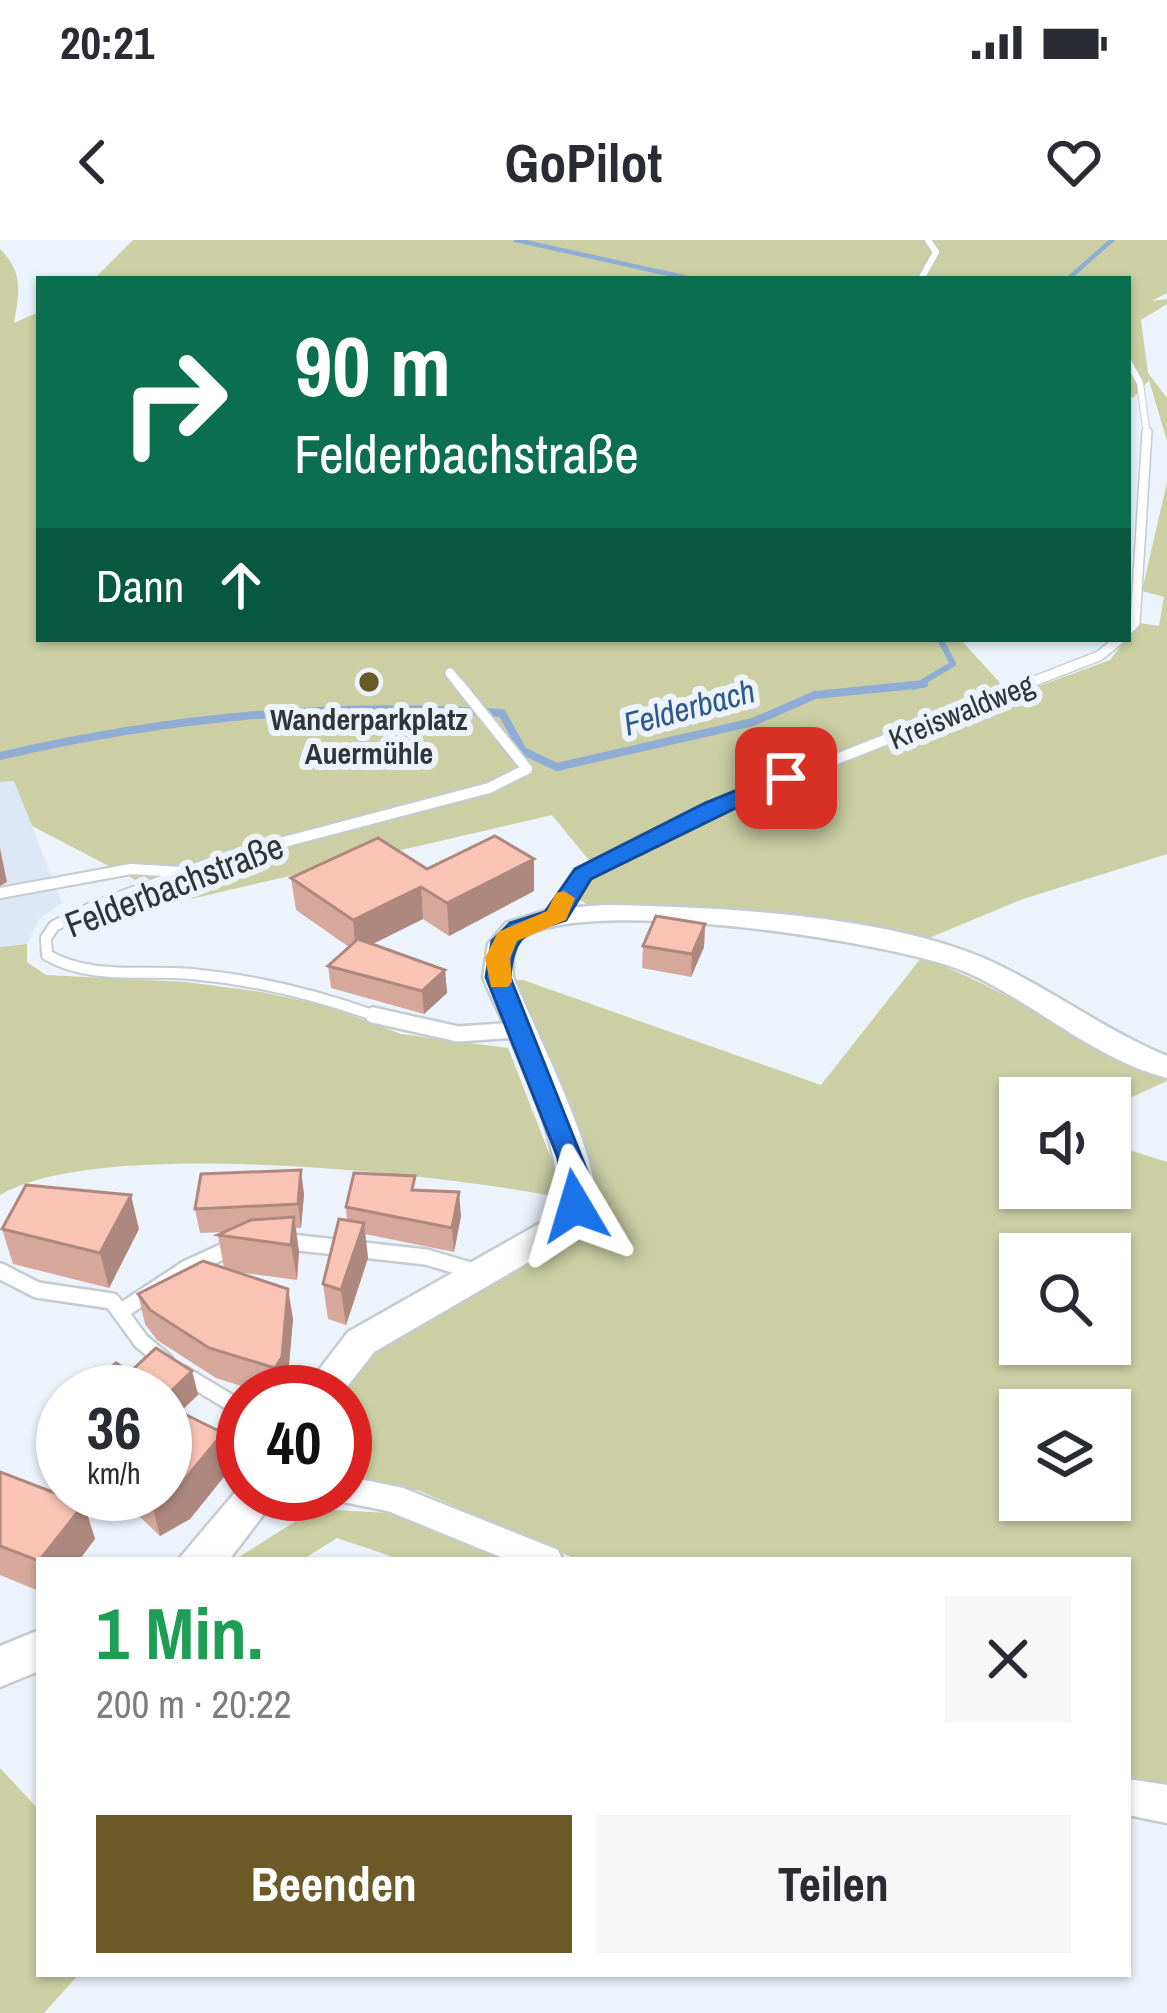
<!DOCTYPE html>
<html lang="de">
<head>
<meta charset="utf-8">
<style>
  body { margin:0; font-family:"Archivo Narrow",sans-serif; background:#f7f7f7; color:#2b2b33; height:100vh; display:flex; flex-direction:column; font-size:45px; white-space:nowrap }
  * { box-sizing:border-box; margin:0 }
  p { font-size:39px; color:#7c7c81 }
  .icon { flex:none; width:66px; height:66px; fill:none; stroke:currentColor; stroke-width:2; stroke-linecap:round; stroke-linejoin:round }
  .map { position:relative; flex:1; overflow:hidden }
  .side { position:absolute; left:36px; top:1317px; width:1095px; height:420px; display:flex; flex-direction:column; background:#fff; border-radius:0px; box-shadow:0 3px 9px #0004 }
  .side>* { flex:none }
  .top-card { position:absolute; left:36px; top:36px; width:1095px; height:366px; border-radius:0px; box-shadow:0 3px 9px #0004; background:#0b6e4f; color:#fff; overflow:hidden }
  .buttons { position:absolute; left:999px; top:837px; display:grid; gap:24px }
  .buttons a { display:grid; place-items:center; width:132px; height:132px; border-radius:0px; background:#fff; box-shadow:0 3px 9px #0004; font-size:60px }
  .speed { position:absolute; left:36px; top:1125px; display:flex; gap:24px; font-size:60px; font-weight:700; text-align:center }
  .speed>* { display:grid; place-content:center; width:156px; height:156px; border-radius:50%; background:#fff; box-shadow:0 3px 9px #0004; line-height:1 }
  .speed small { font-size:30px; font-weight:400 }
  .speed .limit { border:18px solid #d22; background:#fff; color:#111 }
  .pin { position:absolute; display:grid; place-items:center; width:102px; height:102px; color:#fff; margin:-51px; border-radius:24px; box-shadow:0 6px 18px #0006 }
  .me { position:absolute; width:132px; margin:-66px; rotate:353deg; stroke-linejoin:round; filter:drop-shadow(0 0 9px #0008) }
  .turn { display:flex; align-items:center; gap:42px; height:252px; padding:0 60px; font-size:54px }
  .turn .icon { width:156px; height:156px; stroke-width:2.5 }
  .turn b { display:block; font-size:84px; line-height:102px }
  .then { display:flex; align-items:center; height:114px; padding:0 60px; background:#0003; gap:24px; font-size:45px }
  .round { display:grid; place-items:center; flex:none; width:126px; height:126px; border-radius:0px; background:#f7f7f7 }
  .summary { display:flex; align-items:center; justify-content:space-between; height:204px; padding:0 60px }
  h1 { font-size:72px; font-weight:700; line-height:90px; color:#1e9e55 }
  .button { display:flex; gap:24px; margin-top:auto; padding:24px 60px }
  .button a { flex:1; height:138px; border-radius:0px; background:#6b5a28; color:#fff; font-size:48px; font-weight:700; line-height:138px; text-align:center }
  .button a+a { background:#f7f7f7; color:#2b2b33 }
  .status { display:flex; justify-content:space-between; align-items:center; height:84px; padding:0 60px; background:#fff; direction:ltr }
  .status svg { height:33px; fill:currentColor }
  header { display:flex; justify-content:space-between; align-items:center; height:156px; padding:0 60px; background:#fff; font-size:54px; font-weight:700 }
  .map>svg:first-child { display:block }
  .built { fill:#dde8f7 }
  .green { fill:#cbcfa3; fill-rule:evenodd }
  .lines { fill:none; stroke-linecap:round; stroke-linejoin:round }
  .stream-far2 { stroke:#8fadd4; stroke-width:4.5 }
  .stream-far1 { stroke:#8fadd4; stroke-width:6 }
  .stream { stroke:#8fadd4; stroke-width:8 }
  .service-far3-casing { stroke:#c4cbd3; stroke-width:8 }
  .service-far2-casing { stroke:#c4cbd3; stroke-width:12 }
  .service-far1-casing { stroke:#c4cbd3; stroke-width:14 }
  .service-casing { stroke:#c4cbd3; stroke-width:20 }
  .minor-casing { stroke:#c4cbd3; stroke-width:5 }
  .tertiary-casing { stroke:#c4cbd3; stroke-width:5 }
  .service-far3 { stroke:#fff; stroke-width:6 }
  .service-far2 { stroke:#fff; stroke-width:9 }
  .service-far1 { stroke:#fff; stroke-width:10 }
  .service { stroke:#fff; stroke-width:15 }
  .minor { fill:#fff; fill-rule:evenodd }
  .tertiary { fill:#fff; fill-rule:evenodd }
  .wall { fill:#d6a89c }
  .shaded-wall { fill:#ae887f }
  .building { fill:#f9c3b5; stroke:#ae887f; stroke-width:3 }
  .route { fill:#1a73e8; stroke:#114b97; stroke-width:3 }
  .slow { fill:#f59e0b }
  .poi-dot { fill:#6b5a28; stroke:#ecf3fb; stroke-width:4.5 }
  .labels { text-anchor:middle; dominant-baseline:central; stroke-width:12; stroke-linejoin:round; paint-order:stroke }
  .far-street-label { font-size:30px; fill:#323538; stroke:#ecf3fb }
  .far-poi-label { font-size:30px; font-weight:bold; fill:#323538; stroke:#ecf3fb }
  .far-water-label { font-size:33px; font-style:italic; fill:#30588b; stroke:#ecf3fb }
  .street-label { font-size:36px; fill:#323538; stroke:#ecf3fb }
</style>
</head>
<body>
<div class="status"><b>20:21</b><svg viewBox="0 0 49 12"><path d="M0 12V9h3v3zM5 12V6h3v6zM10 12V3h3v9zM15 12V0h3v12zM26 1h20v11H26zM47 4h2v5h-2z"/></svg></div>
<header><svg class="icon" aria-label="back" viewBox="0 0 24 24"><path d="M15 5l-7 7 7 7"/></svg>GoPilot<svg class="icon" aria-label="heart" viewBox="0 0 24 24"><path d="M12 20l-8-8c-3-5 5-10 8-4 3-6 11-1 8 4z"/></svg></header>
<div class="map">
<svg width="1167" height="1773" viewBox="0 0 1167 1773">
  <rect width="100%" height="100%" fill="#ecf3fb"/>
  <path class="built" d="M14,541L62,663L39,679L27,704L0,707V542Z"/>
  <path class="green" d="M133,0H1167V53L1152,61L1167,59V64L1141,80L1148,133L1167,158V201L1149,140L1133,158L1128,156V39H94Z
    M0,9C24,33 19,52 14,83L39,72V399H960L1012,456L1110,420L1139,383L1159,386L1164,357L1142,351L1167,242V614L1023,659L924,700L772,677L586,664L578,658L583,634L773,549L765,545L708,566L592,624L552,575L178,662L32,586L14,541L0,542Z
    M27,704V722L46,735L186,742L262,752L327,766L401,794L508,808L560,941L558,957C440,934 100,896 0,955V707Z
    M921,718C1008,747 1081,806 1167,841L1110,867V858H1020V948H1110V904L1167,922V1551L1128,1546V1320H578L420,1251L345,1235V1152H332L366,1109L552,1009L586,972L506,740H523L821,845ZM1020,1014H1110V1104H1020ZM1020,1170H1110V1260H1020Z
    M315,1269L409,1274L501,1320H402L337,1298L302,1320H234Z
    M0,1528L39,1570V1734H79L44,1773H0Z"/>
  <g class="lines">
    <path class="stream-far2" d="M516,0L692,39
      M1068,39L1112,0"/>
    <path class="stream-far1" d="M914,447L953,424L940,399"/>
    <path class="stream" d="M0,516C167,477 331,461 502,473L523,511L557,527L753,482L815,455L924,444"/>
    <defs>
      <path id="service-far3" d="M921,39L936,12L928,0
        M1128,121L1140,143L1147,195"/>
      <path id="service-far2" d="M1128,390L1135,383L1147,192
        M450,433L461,447
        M1019,447L1099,416L1120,399"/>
      <path id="service-far1" d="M0,653L131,629L180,632
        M558,675L556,669L583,634L712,568L1027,444
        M381,778C321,756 256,740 192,734C144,730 89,740 47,715L46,698L54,686L91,668L227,617L489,548L527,529L459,444"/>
      <path id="service" d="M373,775L458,794L517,790
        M281,1001L426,1017L477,1032
        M0,1031L37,1050L112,1061L141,1101L165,1121
        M120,1072L187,1028L235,1006
        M183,1134L243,1170"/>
      <path id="minor" d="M345,1236L403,1248L558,1310L563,1320H508L388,1271L333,1260L330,1254H345Z
        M1128,1539L1167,1545V1583L1128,1575Z"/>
      <path id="tertiary" d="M605,665C719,667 883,674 988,720C1050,748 1104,790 1167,816V838C1092,818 1035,763 966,732C893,701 592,656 525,696C511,704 512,723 513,737C530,779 602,923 594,959C592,971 583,984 577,994L374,1112L343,1152H302L348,1092L551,977C577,923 506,793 483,737L488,704L506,683L551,669Z
        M243,1243V1254H279L229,1320H178Z
        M39,1390V1431L0,1447V1406Z"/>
    </defs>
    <use href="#service-far3" class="service-far3-casing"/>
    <use href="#service-far2" class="service-far2-casing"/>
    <use href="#service-far1" class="service-far1-casing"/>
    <use href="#service" class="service-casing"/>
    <use href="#minor" class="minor-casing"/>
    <use href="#tertiary" class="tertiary-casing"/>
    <use href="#service-far3" class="service-far3"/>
    <use href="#service-far2" class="service-far2"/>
    <use href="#service-far1" class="service-far1"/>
    <use href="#service" class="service"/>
    <use href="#minor" class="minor"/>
    <use href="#tertiary" class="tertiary"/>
  </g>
  <path class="wall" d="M534,619V651L449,696L423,679L373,704L445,730L447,753L424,774L331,748L328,726L349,707L296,670L291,638L427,629Z
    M705,684L704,707L691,737L642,728L643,706Z
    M416,950L461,976L454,1012L365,994L368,1018L346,1085L328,1079L323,1044L347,981L346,967Z
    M304,954L301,988H296L299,1012L297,1040L236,1032L288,1049L293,1079L287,1147L284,1152H260L216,1138L157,1100L145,1084L138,1054L224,1028L218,995L226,992L200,993L195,969Z
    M2,989H139L109,1048L13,1024Z
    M192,1131L198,1155L180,1172L231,1228L190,1279L160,1296L116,1254H165V1152H98L95,1142L130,1132Z
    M0,1232L84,1264L95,1299L79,1320H39V1351L0,1335Z"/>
  <path class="shaded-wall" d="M0,608L7,642L0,646Z
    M534,619V651L449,696L447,663Z
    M421,647L423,679L356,712L353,680Z
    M705,684L704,707L691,737L692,714Z
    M445,730L447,753L424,774L422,751Z
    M301,930L304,954L301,988L298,964Z
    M459,952L461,976L454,1012L452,988Z
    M131,955L139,989L109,1048L100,1013Z
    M294,977L299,1012L297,1040L291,1005Z
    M364,983L368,1018L346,1085L341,1050Z
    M288,1049L293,1079L287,1147L284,1152H279L275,1128Z
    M192,1131L198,1155L165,1186V1157Z
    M223,1193L231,1228L190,1279L160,1296L151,1261Z
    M84,1264L95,1299L79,1320H41Z"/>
  <path class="building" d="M495,596L534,619L447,663L421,647L353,680L291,638L378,598L427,629Z
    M656,676L705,684L692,714L643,706Z
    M358,699L445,730L422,751L328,726Z
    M301,930L298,964L195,969L201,934Z
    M354,933L415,936L412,950L459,952L452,988L346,967Z
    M26,945L131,955L100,1013L2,989Z
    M294,977L291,1005L218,995L251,980Z
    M339,979L364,983L341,1050L323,1044Z
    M203,1021L288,1049L282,1117L275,1128L209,1108L150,1070L138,1054Z
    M156,1108L192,1131L165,1157V1152H112L95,1142L116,1123L130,1132Z
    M166,1165L223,1193L181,1244L165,1253Z
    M0,1232L84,1264L39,1321L0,1306Z
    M143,1254H163L151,1261Z"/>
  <path class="route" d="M779,533L797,538L591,639L566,680C526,693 514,692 510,737L593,946L585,973H565L558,918L486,737L492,701L510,683L545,672L575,629L705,563Z"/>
  <path class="slow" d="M564,651L575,658L566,680L517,701L510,718L512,742L508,747H491L485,718L498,692L547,671L556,653Z"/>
  <circle class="poi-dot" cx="369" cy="442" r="12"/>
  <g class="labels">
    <g class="far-street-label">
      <text transform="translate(961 471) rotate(-22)">Kreiswaldweg</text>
    </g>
    <g class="far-poi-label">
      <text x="369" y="479">Wanderparkplatz<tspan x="369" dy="34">Auermühle</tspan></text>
    </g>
    <g class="far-water-label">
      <text transform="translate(689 467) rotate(-15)">Felderbach</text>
    </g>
    <g class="street-label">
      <text transform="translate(174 645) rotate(-21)">Felderbachstraße</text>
    </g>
  </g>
</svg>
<div class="buttons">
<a><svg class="icon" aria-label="sound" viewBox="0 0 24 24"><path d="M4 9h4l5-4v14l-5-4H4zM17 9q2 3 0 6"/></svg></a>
<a><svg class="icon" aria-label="search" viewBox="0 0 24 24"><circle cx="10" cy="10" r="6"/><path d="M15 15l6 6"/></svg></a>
<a><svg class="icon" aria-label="layers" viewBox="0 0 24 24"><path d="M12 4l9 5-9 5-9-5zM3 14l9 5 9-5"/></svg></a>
</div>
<div class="speed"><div>36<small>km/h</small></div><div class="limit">40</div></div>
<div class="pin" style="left:786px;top:538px;background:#d93025"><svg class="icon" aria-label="arrive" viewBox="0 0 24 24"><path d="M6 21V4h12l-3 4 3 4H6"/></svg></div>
<svg class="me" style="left:575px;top:966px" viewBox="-20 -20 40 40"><path d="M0-17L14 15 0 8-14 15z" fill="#1a73e8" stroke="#fff" stroke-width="4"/></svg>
<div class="top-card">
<div class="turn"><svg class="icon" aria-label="right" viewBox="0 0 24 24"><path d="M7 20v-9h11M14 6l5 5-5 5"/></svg><div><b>90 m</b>Felderbachstraße</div></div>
<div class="then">Dann<svg class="icon" aria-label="ahead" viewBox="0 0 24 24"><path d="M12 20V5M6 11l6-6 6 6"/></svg></div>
</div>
<section class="side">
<div class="summary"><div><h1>1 Min.</h1><p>200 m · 20:22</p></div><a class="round"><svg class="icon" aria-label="close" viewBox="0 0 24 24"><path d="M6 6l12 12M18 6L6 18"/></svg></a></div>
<div class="button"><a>Beenden</a><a>Teilen</a></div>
</section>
</div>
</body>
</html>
